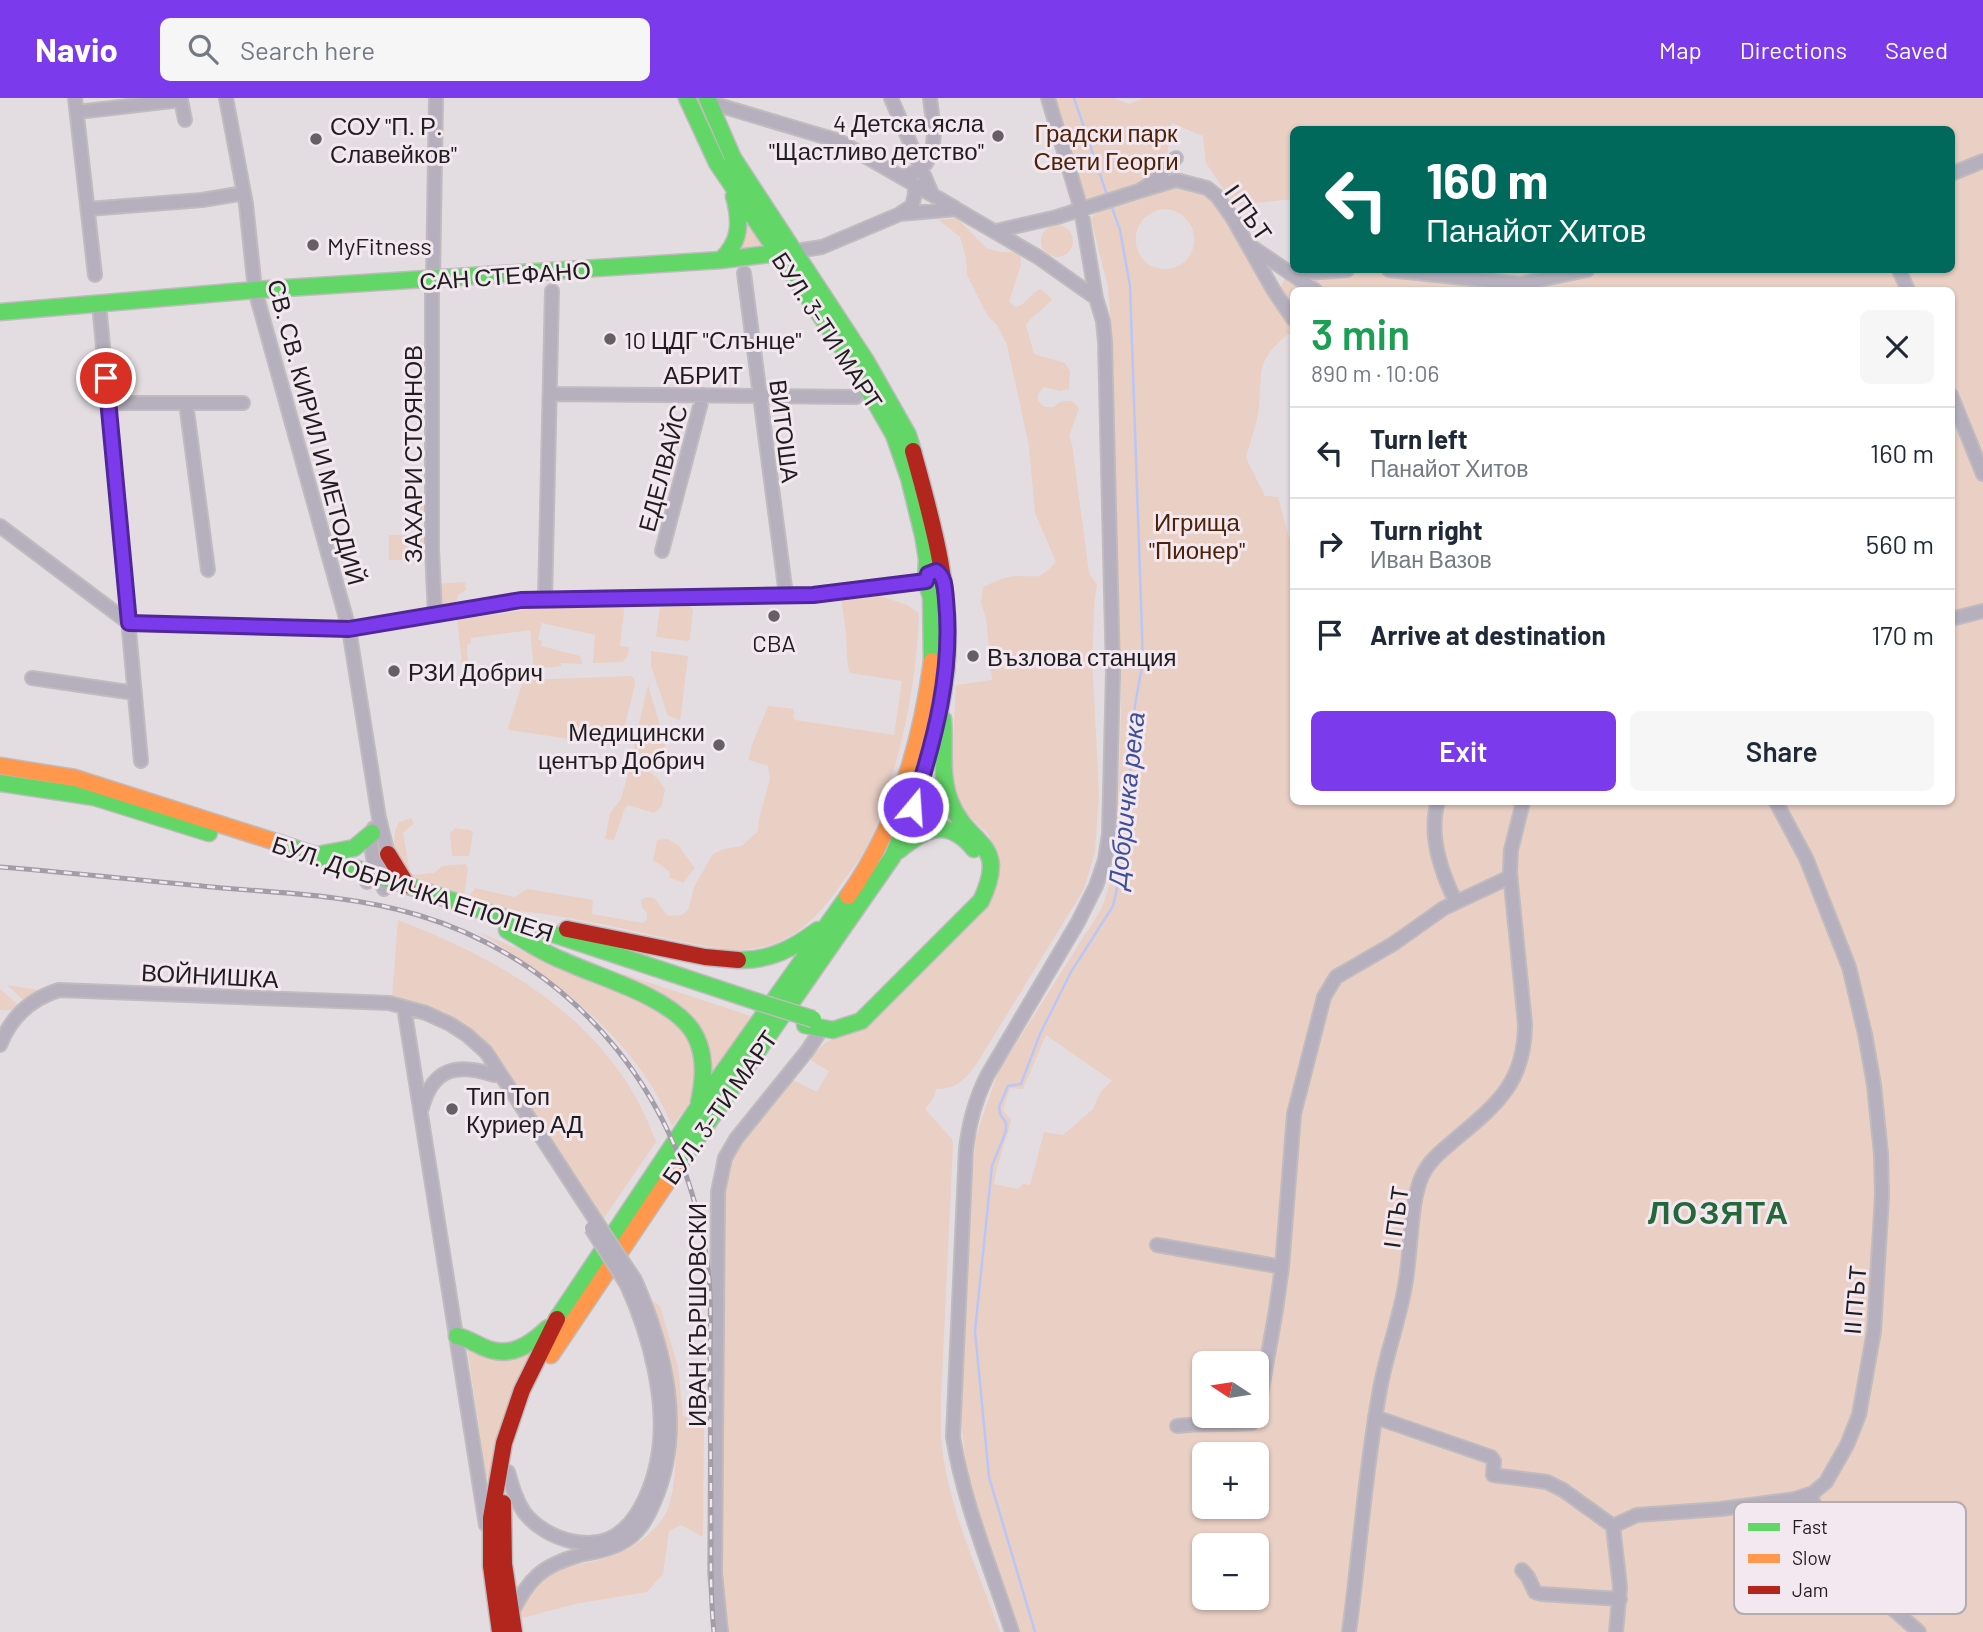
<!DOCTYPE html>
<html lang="en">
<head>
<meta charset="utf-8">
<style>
  body { margin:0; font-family:Barlow,sans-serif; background:#f6f6f7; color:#1f2937; height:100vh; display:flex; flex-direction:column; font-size:26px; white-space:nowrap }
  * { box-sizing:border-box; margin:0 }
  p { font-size:23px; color:#747a83 }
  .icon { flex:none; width:38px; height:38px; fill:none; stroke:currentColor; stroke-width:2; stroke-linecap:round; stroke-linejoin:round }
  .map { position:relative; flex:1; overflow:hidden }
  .drawer { position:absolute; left:1290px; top:189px; width:665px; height:518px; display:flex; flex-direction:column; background:#fff; border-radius:10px; box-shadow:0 2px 5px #0004 }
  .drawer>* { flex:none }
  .guide { position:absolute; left:1290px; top:28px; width:665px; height:147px; border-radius:10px; box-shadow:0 2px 5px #0004; background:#00695c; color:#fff; overflow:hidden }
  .needle { width:46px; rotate:282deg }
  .fabs { position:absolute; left:1192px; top:1253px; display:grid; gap:14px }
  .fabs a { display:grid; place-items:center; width:77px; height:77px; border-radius:10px; background:#fff; box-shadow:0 2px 5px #0004; font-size:35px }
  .pin { position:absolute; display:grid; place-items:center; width:60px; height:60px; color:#fff; margin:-30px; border:4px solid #fff; border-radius:50%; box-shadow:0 2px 7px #0007 }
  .me { position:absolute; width:77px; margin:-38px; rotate:18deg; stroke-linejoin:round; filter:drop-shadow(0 0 5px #0008) }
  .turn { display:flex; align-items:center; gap:24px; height:147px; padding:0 21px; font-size:32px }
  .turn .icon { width:91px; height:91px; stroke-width:2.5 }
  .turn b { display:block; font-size:49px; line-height:60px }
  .round { display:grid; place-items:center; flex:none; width:74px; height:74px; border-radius:10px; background:#f6f6f7 }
  .summary { display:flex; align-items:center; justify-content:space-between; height:119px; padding:0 21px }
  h1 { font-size:42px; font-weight:600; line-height:52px; color:#1e9e55 }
  .action { display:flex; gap:14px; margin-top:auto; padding:14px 21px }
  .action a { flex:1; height:80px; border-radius:10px; background:#7c3aed; color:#fff; font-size:28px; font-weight:600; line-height:80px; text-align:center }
  .action a+a { background:#f6f6f7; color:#1f2937 }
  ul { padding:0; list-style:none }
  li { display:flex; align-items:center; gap:21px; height:91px; padding:0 21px; border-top:2px solid #e0e1e3 }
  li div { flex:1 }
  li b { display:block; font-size:26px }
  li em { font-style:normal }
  header { display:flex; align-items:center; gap:42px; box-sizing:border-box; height:98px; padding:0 35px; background:#7c3aed; color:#fff }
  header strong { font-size:33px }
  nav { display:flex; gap:38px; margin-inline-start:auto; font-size:24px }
  .search { width:490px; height:63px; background:#f6f6f7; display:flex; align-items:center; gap:18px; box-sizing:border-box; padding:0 24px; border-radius:10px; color:#747a83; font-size:26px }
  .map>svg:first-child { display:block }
  .green { fill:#eacfc4; fill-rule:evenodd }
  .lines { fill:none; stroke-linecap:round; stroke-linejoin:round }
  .stream { stroke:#bac7f4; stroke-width:2.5 }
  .street-casing { stroke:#bfbbbe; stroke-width:16 }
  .fast-casing { stroke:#bfbbbe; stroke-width:19 }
  .slow-casing { stroke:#bfbbbe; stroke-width:19 }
  .jam-casing { stroke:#bfbbbe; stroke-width:19 }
  .street { stroke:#b6afbd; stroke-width:12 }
  .fast { stroke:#63d668; stroke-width:16 }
  .slow { stroke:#ff974d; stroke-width:16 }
  .jam { stroke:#b3261e; stroke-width:16 }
  .rail-casing { stroke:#a29da6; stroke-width:5 }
  .rail { stroke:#f3e8ef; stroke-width:2.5; stroke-dasharray:8; stroke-linecap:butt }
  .street-bridge-casing { stroke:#bfbbbe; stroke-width:16; stroke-linecap:butt }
  .fast-bridge-casing { stroke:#bfbbbe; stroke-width:19; stroke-linecap:butt }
  .street-bridge { stroke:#b6afbd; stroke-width:12 }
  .fast-bridge { stroke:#63d668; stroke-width:16 }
  .route-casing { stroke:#51269a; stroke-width:18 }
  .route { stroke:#7c3aed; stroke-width:12 }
  .poi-dot { fill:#646063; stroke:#f3e8ef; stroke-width:2.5 }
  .labels { text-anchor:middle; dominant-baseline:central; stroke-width:6; stroke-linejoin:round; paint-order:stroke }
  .poi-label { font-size:24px; fill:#201d1f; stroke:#f3e8ef; text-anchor:start }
  .park-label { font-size:24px; fill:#4c2208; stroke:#f3e8ef }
  .street-label { font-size:24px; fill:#201d1f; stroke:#f3e8ef }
  .water-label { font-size:26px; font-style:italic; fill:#3d4f9a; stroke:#f3e8ef }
  .district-label { font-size:32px; font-weight:bold; letter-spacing:2px; fill:#23673a; stroke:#f3e8ef }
  .key { fill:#f3e8ef; stroke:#b4abb1; stroke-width:2 }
  .key-label { font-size:19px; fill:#201d1f }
</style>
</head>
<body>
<header>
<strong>Navio</strong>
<div class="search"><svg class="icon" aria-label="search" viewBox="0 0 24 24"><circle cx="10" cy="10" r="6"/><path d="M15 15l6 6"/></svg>Search here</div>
<nav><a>Map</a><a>Directions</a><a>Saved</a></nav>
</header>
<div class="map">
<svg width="1983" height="1534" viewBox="0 0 1983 1534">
  <rect width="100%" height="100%" fill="#e3dde1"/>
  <path class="green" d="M1044,0H1114L1129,6L1144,0H1983V58L1951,70V32H1293V101L1234,107L1206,65L1203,38L1172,25C1169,37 1170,53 1164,64C1149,94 1104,97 1075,105Z
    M1983,69V1534H1019L1005,1502L967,1377L961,1324L972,1083L976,1038L998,974L1102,810L1113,776L1117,742L1121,612L1113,252L1108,189L1091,121L1093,118C1104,110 1120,106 1132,101C1204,74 1221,102 1252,161C1265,185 1279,208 1293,231V238L1288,236C1257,263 1262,269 1259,307C1258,325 1250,343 1246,360L1265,398L1278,399L1293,453V704H1951V192H1293V213L1278,194L1292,168L1293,172H1951V83ZM1165,111C1205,115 1203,170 1165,171C1127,171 1125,115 1165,111ZM1046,937L1112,983L1101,993L1093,1011L1063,1037L1044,1034L1030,1087L1023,1086L1018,1091L994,1086C997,1064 1006,1044 1011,1022L1003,1012L1010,990L1023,991ZM1204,1265H1256V1318H1204ZM1204,1356H1256V1409H1204ZM1204,1447H1256V1500H1204Z
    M957,120L986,150L1000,154H1020L1021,167L1009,204L1016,209C1028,206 1030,194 1041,191L1052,201C1044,212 1033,216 1026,227L1034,256L1065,265L1070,273L1069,291L1060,293L1044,289L1038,296V302L1044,309H1053L1062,303H1072L1079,310L1069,339L1072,346L1089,475L1097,487C1092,510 1095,533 1092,556L1099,697L1095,753L1084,791L976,967C962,984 958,990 936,991L934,999L925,1011L952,1041L953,1048L941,1301C941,1313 941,1326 941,1339C946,1405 978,1472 1000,1534H727L721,1475L724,1077L739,1044L791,981L817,994L829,973L809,961C815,956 820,948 827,944C838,937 852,937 866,928L986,808L996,753L988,736L962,711L951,679L956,587L992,582L986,520L981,505L983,489C994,484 1004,479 1016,478C1039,477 1037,484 1056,464L1035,415L1029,348L1007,247L997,227L987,217L967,177L966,160L960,139L939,122Z
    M748,125L766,150L738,152Z
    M1041 143a16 16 0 1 1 32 0a16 16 0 1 1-32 0Z
    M408,400H428V416H408Z
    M389,437H426V461L389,462Z
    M465,484L466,492L458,497L455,506L439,508L438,486Z
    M876,496L907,507L919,515C917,577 906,635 887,694C882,710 877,729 869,745C862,759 851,772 842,785C812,828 784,853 729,852C664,842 601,823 536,815C517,812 482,814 470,797L475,790L515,799L527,791L593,802L592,816L643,825L647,821V815L642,809L641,802L646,799L654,800L668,818L682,817L688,812L694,789L713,756L724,751L742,748L758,733L759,721L770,681L768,668L749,662L751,649L768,608L794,611L793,620L795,622L894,637L902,583L850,575C846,566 847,546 846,535C845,523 842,513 842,501Z
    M612,504L625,505L620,548L629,549L628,557L623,564L593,565L595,537L542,525L538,541L542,543L541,548L580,558L583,566L561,565V568L534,571L530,532L471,540V545L467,547L468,569L473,570L478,582L468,583L463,575L457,522L532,511Z
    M690,508L693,512L690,542L687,543L656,539L660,509Z
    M651,553L688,558L680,622L668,618L651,568Z
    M630,578L634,580L635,586L621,645L617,648L509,632L508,630L523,583L526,582Z
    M648,587L660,627L656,633L638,630Z
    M667,632L671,633L661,658L672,663L665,667L634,653L635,642H660Z
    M633,668C647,668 658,680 665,691L662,708L654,715L628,707L625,710L614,742L605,741L610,715L621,701L630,669Z
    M411,720L414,725L403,735L410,775L414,777L434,775L442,768L466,766L468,770L464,797L411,782C399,763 387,746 399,724Z
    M455,730L470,732L473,735L469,758H452L450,736Z
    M668,741L678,747L695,770L683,785L670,780L669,773L653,762L657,742Z
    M398,822C508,864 615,927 656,1044L602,1123L496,956L466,929L444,914L392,899Z
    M479,834L662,914L683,931L694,952L696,988L687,1009L672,1028C636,940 556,883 479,834Z
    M553,853L751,918L710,981L705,939Z
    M7,887L39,892L23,902Z
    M0,891L18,907L11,912H0Z
    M652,1202L660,1208L678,1269L683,1318L704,1323L703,1439L681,1427L669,1433L663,1476L647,1494L575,1506L519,1521C543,1453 569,1477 619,1455C637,1448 658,1431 667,1413C672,1401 674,1385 675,1371C681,1307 670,1263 652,1202Z
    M467,1248L533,1253L496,1351L489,1381L486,1377Z"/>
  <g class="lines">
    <path class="stream" d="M1074,0L1107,97
      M1035,1534L989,1379L975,1233L992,1068L1006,1033V1025L1000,1016L999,1009L1008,988L1021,986L1040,936L1071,874L1113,808L1124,759L1135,607L1143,563L1130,188L1120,132L1111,107"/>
    <defs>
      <path id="street" d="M75,0L95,177
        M226,0L246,106L255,192L349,531L379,720L388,756L384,770L367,784
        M891,0L932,96
        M708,4L839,43L955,110
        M77,14L181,2L185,22
        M1951,76L1983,63
        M902,79C910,76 921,73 926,65C939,47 932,20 930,0
        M1139,93L1176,82L1207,90L1217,98L1232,119L1274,193L1293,221
        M88,111L202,102L244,95
        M901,115L912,108L915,96L914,86
        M996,133L1057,119L1139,93L1153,84L1176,60
        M1252,149L1315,192
        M796,153L822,149L900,116L956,111L1038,159L1096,200
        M1389,172L1520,186L1587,172
        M1899,172L1908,192
        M744,175L786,497
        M1293,176L1347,172
        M433,182L436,0
        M432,195V451L435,517
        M99,205L141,663
        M550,296L856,299
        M1951,297L1983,376
        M108,305H243
        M186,305L208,472
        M0,428L129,525L349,531L521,502L813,497L926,483
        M662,453L703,297
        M545,502L552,193
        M1951,521L1983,513
        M32,580L135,595
        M1438,704C1428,735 1441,775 1456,804
        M374,730C367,750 376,773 384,791
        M404,909L486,1427
        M0,947C11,919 30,901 59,892L389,905L426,915L450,926L467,937L486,954L598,1126
        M422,1010C433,969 458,965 494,977
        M1157,1147L1282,1169
        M1375,1319L1491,1359L1494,1363L1493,1377L1547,1384L1563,1392L1613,1428
        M1177,1328C1203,1325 1227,1327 1252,1325L1257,1319L1276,1212L1282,1169L1294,1016L1324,899L1336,879L1393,846L1444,810L1510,779
        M508,1374C512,1388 516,1402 524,1414C545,1442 596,1458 624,1431C641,1416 653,1386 657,1364C669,1308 650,1238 627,1187
        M1810,1396L1836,1461L1919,1534
        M1522,1472L1528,1479L1535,1494L1541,1496L1620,1501
        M511,1517C527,1482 542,1467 580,1457C594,1454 609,1452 621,1445C638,1437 647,1421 654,1404C686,1332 665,1251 635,1182
        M721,1534L715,1475L718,1094L725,1060L736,1041L807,953L821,932
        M1012,1534C991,1469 964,1407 953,1339L966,1051C969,1024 975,1002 987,978L1078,824L1096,788L1105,762L1109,736L1113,574L1105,244L1103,223L1096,200L1081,111L1048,0
        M1349,1534C1360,1453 1365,1372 1380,1291C1386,1257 1399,1223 1405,1188C1411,1157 1410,1104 1422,1078C1430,1061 1444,1051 1458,1039C1499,1005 1525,982 1525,926L1510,775L1511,752L1523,704
        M1616,1534L1620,1489L1613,1428L1637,1417L1721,1411L1795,1401L1813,1395L1826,1384L1847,1347L1859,1317L1874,1233L1882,1097L1881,1056L1874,987L1865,936L1849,869L1806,760L1776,704"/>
      <path id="fast" d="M687,0L717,65L854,267L894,337L909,380L923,437L927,461L926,483L931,499L932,563
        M707,0L733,60L866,263L908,337L913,353
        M721,162C741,143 741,124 734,98
        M0,214L255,192L721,162L785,154
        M0,685L94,699L209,735
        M279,745L755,903
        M898,753C926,730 947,719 974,751
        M322,756L354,750L372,735
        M507,832C526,843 543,855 564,863C601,880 661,896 688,927C706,948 705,978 699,1004
        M738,862C769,863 794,850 818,832
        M805,927L833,932L861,923L981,803C1010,742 968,750 950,703C940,678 945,648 943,621
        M677,1069L893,758C917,699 939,637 946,574
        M557,1221L697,1011L848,798
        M457,1238C467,1240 474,1245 483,1249C509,1261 529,1248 548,1230"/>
      <path id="slow" d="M0,668L75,680L279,745
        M848,798C897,729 921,646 932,563
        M551,1257L677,1069"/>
      <path id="jam" d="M913,353C933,425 954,498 946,574
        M388,756L407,787
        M567,831L705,859L738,862
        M503,1405L504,1466L514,1534
        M500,1534L491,1468V1420L504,1345L522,1292L557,1221"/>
    </defs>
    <use href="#street" class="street-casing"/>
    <use href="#fast" class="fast-casing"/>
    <use href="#slow" class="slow-casing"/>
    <use href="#jam" class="jam-casing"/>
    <use href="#street" class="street"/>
    <use href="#fast" class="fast"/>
    <use href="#slow" class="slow"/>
    <use href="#jam" class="jam"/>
    <defs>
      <path id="rail" d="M0,769C74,775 148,783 222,790C287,795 355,798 418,817C580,866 687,1005 708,1171C712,1200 710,1230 710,1260C710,1315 711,1370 711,1426C711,1462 710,1498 714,1534"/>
    </defs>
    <use href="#rail" class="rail-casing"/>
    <use href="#rail" class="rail"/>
    <defs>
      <path id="street-bridge" d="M598,1126L635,1182
        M591,1130L627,1187"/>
      <path id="fast-bridge" d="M755,903L813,921"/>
    </defs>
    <use href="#street-bridge" class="street-bridge-casing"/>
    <use href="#fast-bridge" class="fast-bridge-casing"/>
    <use href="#street-bridge" class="street-bridge"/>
    <use href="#fast-bridge" class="fast-bridge"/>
  </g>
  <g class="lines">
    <defs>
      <path id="route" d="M106,280L129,525L349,531L521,502L813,497L926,483L928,476L936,473C945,478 945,491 946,502C953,573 935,641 913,709"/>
    </defs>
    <use href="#route" class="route-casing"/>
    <use href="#route" class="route"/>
  </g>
  <g class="poi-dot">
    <circle cx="998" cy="38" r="7"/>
    <circle cx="316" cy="41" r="7"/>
    <circle cx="313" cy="147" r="7"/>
    <circle cx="610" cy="241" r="7"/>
    <circle cx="774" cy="518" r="7"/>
    <circle cx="973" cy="558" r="7"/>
    <circle cx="394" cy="573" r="7"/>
    <circle cx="719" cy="647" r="7"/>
    <circle cx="452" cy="1011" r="7"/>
  </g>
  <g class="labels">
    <g class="poi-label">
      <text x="984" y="24" text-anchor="end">4 Детска ясла<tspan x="984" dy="28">"Щастливо детство"</tspan></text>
      <text x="330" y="27">СОУ "П. Р.<tspan x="330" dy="28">Славейков"</tspan></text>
      <text x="327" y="147">MyFitness</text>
      <text x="624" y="241">10 ЦДГ "Слънце"</text>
      <text x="774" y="544" text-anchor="middle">CBA</text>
      <text x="987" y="558">Възлова станция</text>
      <text x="408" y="573">РЗИ Добрич</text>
      <text x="705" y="633" text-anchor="end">Медицински<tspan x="705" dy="28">център Добрич</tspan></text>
      <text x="466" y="997">Тип Топ<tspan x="466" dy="28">Куриер АД</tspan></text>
    </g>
    <g class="park-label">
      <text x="1106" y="34">Градски парк<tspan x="1106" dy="28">Свети Георги</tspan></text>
      <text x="1197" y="423">Игрища<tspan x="1197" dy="28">"Пионер"</tspan></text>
    </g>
    <g class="street-label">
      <text transform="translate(1249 114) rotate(55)">І ПЪТ</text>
      <text transform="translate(505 177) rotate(-4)">САН СТЕФАНО</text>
      <text transform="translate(828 232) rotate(57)">БУЛ. 3-ТИ МАРТ</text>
      <text x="703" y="276">АБРИТ</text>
      <text transform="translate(785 333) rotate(83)">ВИТОША</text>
      <text transform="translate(317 334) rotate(75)">СВ. СВ. КИРИЛ И МЕТОДИЙ</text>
      <text transform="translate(412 356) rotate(-90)">ЗАХАРИ СТОЯНОВ</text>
      <text transform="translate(662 370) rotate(-75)">ЕДЕЛВАЙС</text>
      <text transform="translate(413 790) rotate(18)">БУЛ. ДОБРИЧКА ЕПОПЕЯ</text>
      <text transform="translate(210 877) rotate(3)">ВОЙНИШКА</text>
      <text transform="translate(719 1009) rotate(-55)">БУЛ. 3-ТИ МАРТ</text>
      <text transform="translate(1395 1119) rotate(-82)">І ПЪТ</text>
      <text transform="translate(1854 1202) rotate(-85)">ІІ ПЪТ</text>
      <text transform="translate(696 1217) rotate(-90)">ИВАН КЪРШОВСКИ</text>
    </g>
    <g class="water-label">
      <text transform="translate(1125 702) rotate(-84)">Добричка река</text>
    </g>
    <g class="district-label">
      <text x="1719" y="1113">ЛОЗЯТА</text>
    </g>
  </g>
  <rect x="1734" y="1404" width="232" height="112" rx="10" class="key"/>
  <rect x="1748" y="1425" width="32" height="8" fill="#63d668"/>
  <rect x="1748" y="1456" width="32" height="9" fill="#ff974d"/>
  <rect x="1748" y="1488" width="32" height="8" fill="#b3261e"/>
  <g class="key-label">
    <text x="1792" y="1436">Fast</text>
    <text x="1792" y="1467">Slow</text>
    <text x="1792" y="1499">Jam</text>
  </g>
</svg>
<div class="fabs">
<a><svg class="needle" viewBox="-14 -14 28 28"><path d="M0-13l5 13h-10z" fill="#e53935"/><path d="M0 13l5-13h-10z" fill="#747a83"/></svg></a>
<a>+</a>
<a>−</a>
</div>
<div class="pin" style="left:106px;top:280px;background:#d93025"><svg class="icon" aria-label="arrive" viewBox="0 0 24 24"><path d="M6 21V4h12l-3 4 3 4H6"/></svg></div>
<svg class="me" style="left:913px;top:709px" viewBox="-20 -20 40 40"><circle r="17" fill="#7c3aed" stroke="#fff" stroke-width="3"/><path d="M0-11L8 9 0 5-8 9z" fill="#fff"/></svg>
<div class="guide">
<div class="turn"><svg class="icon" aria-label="left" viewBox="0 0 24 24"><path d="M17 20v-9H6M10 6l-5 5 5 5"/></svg><div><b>160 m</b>Панайот Хитов</div></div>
</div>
<section class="drawer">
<div class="summary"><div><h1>3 min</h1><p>890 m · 10:06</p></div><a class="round"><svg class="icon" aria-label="close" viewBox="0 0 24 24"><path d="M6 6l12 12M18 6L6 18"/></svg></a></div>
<ul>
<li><svg class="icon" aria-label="left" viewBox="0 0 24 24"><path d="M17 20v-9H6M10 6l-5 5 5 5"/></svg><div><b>Turn left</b><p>Панайот Хитов</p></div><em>160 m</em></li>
<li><svg class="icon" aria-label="right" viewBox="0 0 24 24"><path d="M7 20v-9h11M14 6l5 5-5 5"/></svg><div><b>Turn right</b><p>Иван Вазов</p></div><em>560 m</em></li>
<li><svg class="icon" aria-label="arrive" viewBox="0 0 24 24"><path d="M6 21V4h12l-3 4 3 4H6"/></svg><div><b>Arrive at destination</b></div><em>170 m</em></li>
</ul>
<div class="action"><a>Exit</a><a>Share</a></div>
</section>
</div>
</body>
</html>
